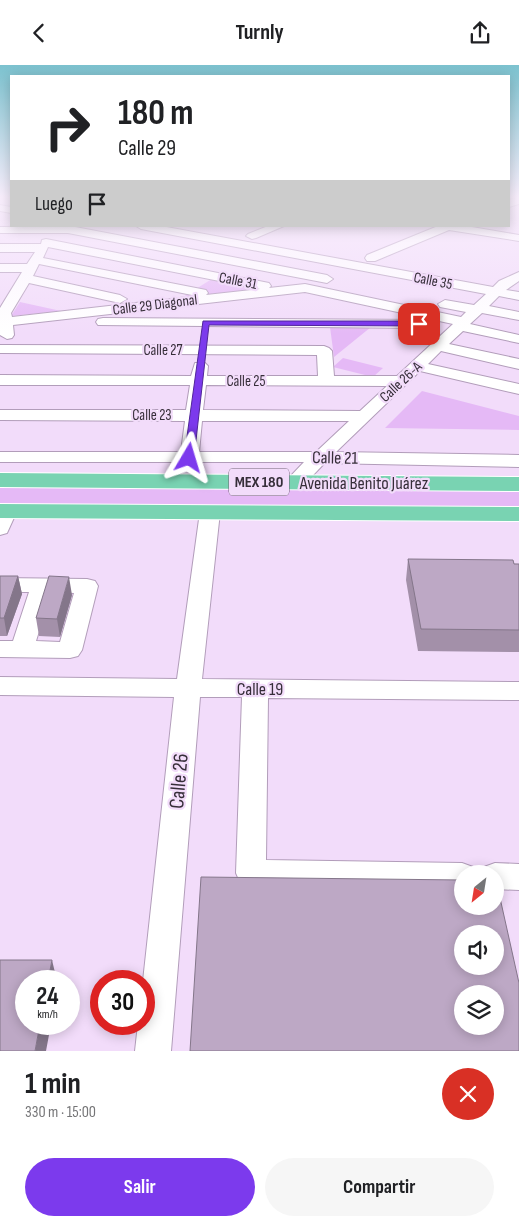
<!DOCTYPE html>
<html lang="es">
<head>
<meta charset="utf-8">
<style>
  body { margin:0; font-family:"Sofia Sans Condensed",sans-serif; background:#f6f6f6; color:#202124; height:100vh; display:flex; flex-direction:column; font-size:19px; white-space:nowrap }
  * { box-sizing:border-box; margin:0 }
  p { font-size:16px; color:#757577 }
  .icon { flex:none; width:28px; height:28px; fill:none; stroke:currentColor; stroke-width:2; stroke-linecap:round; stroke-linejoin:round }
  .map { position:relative; height:986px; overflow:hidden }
  .panel { display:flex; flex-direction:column; background:#fff; flex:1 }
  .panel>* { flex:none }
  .hud { position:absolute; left:10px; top:10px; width:500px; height:152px; border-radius:0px; box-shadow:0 2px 12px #0003; background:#fff; color:#202124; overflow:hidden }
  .needle { width:32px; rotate:210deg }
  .tools { position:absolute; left:454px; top:800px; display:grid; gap:10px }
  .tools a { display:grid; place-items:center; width:50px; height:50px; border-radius:50%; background:#fff; box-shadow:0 2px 12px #0003; font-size:25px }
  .speed { position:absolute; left:15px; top:905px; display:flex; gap:10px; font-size:25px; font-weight:700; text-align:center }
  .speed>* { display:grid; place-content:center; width:65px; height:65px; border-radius:50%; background:#fff; box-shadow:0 2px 12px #0003; line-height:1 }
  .speed small { font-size:12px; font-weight:400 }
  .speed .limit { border:8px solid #d22; background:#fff; color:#111 }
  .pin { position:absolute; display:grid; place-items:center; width:42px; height:42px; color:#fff; margin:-21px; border-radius:10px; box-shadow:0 2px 8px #0006 }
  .me { position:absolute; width:55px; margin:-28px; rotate:7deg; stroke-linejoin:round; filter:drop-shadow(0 0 4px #0008) }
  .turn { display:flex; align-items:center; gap:18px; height:105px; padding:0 25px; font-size:22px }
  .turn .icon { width:65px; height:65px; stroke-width:2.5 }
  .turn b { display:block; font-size:35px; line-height:42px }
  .then { display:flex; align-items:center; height:48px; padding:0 25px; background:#0003; gap:10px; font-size:19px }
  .round { display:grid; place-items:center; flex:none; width:52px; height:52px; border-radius:26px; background:#f6f6f6 }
  .overview { display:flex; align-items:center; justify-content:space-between; height:85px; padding:0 25px }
  h1 { font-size:30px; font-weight:700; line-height:38px }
  .cta { display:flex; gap:10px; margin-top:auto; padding:10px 25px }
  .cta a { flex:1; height:58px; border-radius:30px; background:#7c3aed; color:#fff; font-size:20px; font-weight:700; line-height:58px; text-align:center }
  .cta a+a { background:#f6f6f6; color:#202124 }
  header { display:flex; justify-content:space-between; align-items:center; height:65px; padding:0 25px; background:#fff; font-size:22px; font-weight:700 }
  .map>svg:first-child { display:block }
  .green { fill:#e5b9f6 }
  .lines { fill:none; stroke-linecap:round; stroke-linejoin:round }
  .minor-casing { stroke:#b29dba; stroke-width:2 }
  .major-casing { stroke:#fff; stroke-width:2 }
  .minor { fill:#fff; fill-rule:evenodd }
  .major { fill:#79d3b2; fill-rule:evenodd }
  .wall { fill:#a390a9 }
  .shaded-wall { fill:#84768a }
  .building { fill:#bda8c5; stroke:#84768a; fill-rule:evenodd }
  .route { fill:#7c3aed; stroke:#51269a }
  .labels { text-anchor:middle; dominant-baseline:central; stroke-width:4.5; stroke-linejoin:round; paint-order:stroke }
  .far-street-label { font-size:15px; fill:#362e39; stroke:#f2dcfa }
  .shield { fill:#f2dcfa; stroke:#6e6273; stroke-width:1 }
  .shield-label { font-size:16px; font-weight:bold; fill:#362e39 }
  .street-label { font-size:18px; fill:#362e39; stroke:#f2dcfa }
  .near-street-label { font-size:21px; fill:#362e39; stroke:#f2dcfa }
</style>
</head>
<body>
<header><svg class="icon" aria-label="back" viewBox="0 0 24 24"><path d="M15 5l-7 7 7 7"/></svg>Turnly<svg class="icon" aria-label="share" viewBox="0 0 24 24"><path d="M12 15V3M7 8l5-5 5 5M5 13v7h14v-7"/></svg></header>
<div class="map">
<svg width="519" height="986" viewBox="0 0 519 986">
  <rect width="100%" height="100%" fill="#f2dcfa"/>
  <path class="green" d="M215,212L267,223L183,232Z
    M20,237L61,246L11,251Z
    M330,262H371L334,292Z
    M343,293L383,303L373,312L333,302Z
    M422,326L519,351V365L385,363Z
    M0,419L519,423V444L0,441Z"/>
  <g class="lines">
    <defs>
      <path id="minor" d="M519,132V139L509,142V135Z
        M0,140L11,142V148L0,146Z
        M70,161L327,210L333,214L327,218L68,168H0V162Z
        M136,161H161L493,222L499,216L519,207V216L506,225L519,227V235L499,231L489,241L519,247V255L482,248L470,259L519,270V278L463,266L449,279L519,294V304L441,286L428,299L519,319V329L420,306L336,387L519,390V402L325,398C314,408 303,425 287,421L285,417L304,397H0V387H181L185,356L0,355V345H186L190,320H0V310L191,311L195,298H205L208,301L207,311H318L317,290L2,288H0V280L324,281L329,283L332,286L334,311H397L453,259L305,227L13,260L14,270L12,273L7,274L0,270V243L22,207H0V199H27L35,187H0V179H41L42,175L46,174L264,217L269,218L271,221L269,223L305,219L461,252L466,247L440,242L438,239L445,235L474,240L486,229L141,164ZM48,182L260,224L206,230L208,228L206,225L201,224L43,193ZM39,199L197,231L12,252L11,248L29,218L120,238L127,234L120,230L33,211ZM206,320L387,321L360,346L203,345ZM202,356H349L316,387H199Z
        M268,161H284L256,173L252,174L246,171L248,169Z
        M438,161H466L519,170V176L449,165L375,196H367L365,193L367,190Z
        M103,253L430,255L435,256L437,259L435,262L430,263L98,260L96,257L98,254Z
        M7,440L14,442L17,446L7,468L0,470V442Z
        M210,441L217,443L220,447L202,614L519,617V635L268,633L266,795L462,798L473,802L476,809H462V824L251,821L240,817L236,808L242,632H200L171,986H135L138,959H144L143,916L174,632L0,630V612L177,614L200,447L203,443Z
        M0,513L87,514L95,516L98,521L82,585L78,591L70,593L0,592V576H13L29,527H0ZM51,527L74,528L60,577L36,576Z
        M495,798L519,799V825L495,824V809H481L484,802Z"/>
      <path id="major" d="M0,408L519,412V426L0,422Z
        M0,439L519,442V456L0,453Z"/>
    </defs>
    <use href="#minor" class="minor-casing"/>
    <use href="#major" class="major-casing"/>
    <use href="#minor" class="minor"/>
    <use href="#major" class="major"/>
  </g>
  <path class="wall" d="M408,494L519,499V587L418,586L406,515Z
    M0,511H18L22,529L7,571H0Z
    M72,530L60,572L39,571L36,553Z"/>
  <path class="shaded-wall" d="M18,511L22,529L7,571L4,553Z
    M69,512L72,530L60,572L57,554Z
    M52,895L57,916H48Z
    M40,959H51L46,986H35Z"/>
  <path class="building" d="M408,494L513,495L514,499H519V565L421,564Z
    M0,511H18L4,553H0Z
    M49,511L69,512L57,554L36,553Z
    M201,812L462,815V841H495V815H496L519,918V986H190ZM462,869H495V901H462ZM462,929H495V961H462Z
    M0,895H52L48,916H26V959H40L35,986H0Z"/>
  <linearGradient id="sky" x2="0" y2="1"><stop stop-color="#7cc2cf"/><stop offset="0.49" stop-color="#f9effd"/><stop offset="1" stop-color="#f9effd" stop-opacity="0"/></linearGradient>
  <rect width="519" height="269" fill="url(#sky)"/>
  <path class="route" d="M203,256H419L422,259L419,261L209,260L194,393L189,396L184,393Z"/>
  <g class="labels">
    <g class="far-street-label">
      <text transform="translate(238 216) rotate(11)">Calle 31</text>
      <text transform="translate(433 216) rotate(11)">Calle 35</text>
      <text transform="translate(155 240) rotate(-7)">Calle 29 Diagonal</text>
      <text x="163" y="285">Calle 27</text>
      <text x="246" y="316">Calle 25</text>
      <text transform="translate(401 317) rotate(-43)">Calle 26-A</text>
      <text x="152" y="350">Calle 23</text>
    </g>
    <rect class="shield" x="229" y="403.5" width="60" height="27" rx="4"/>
    <g class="shield-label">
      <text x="259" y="417">MEX 180</text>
    </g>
    <g class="street-label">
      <text transform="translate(335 393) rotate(1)">Calle 21</text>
      <text x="364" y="418">Avenida Benito Juárez</text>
      <text x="260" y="624">Calle 19</text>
    </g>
    <g class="near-street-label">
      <text transform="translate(179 716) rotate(-85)">Calle 26</text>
    </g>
  </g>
</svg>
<div class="tools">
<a><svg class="needle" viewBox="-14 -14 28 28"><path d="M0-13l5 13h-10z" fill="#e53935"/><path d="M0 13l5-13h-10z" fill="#757577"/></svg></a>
<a><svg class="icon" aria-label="sound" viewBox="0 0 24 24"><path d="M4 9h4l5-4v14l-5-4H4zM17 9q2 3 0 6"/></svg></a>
<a><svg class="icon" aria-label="layers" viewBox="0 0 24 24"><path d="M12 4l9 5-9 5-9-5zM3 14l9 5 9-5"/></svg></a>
</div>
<div class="speed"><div>24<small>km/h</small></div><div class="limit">30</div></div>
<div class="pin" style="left:419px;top:259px;background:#d93025"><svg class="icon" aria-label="arrive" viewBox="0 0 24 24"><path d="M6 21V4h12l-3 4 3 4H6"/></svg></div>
<svg class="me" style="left:189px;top:393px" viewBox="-20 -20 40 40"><path d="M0-17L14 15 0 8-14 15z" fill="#7c3aed" stroke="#fff" stroke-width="4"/></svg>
<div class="hud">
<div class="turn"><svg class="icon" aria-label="right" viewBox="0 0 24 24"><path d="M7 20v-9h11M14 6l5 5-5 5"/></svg><div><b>180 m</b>Calle 29</div></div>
<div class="then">Luego<svg class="icon" aria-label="arrive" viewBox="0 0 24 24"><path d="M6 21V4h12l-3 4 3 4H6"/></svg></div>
</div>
</div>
<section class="panel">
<div class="overview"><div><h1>1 min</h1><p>330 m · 15:00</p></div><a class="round" style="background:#d93025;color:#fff"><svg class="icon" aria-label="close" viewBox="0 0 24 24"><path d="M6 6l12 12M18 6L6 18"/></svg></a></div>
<div class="cta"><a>Salir</a><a>Compartir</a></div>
</section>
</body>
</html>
